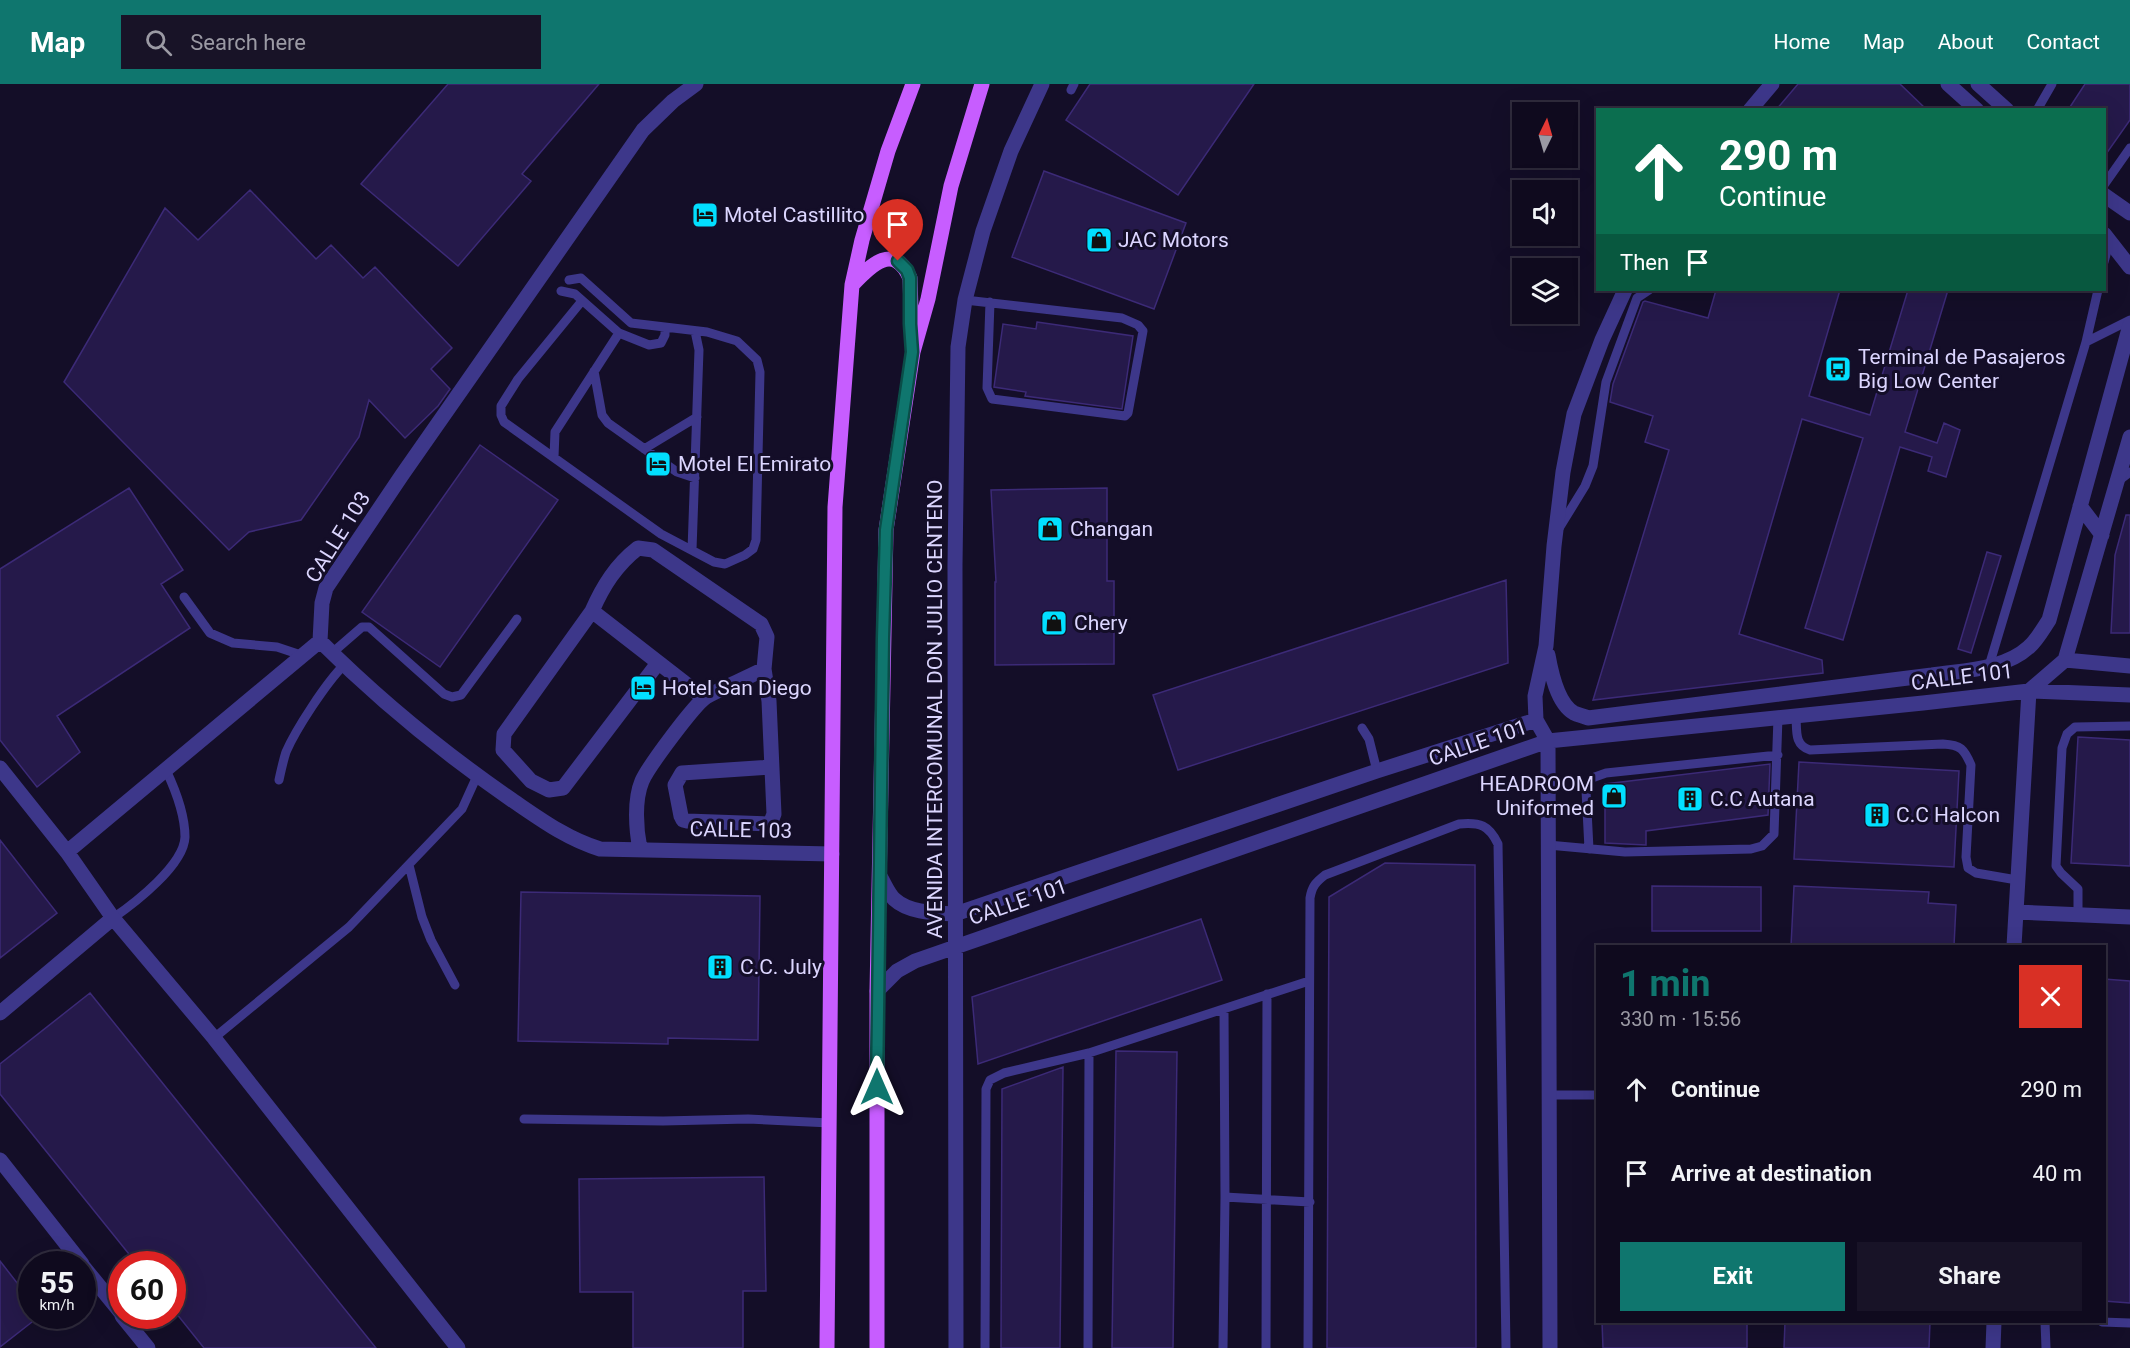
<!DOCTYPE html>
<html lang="en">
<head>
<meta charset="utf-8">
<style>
  body { margin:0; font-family:Roboto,sans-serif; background:#181327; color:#f1f3f6; height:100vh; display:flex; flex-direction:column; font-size:22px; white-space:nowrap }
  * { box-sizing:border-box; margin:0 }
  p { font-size:20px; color:#9b9aa4 }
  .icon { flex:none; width:33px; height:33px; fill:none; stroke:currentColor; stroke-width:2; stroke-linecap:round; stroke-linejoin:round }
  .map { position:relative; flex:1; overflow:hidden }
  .side { position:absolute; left:1596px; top:861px; width:510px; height:378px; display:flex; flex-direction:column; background:#0f0a1e; border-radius:0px; box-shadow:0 6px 24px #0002,0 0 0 2px #2f2b3c }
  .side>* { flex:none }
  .banner { position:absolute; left:1596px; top:24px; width:510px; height:183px; border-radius:0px; box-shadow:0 6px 24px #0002,0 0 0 2px #2f2b3c; background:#0b6e4f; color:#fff; overflow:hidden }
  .needle { width:39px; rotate:5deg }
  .tools { position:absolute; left:1512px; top:18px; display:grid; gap:12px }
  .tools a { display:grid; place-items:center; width:66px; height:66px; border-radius:0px; background:#0f0a1e; box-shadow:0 6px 24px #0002,0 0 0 2px #2f2b3c; font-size:30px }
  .speed { position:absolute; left:18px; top:1167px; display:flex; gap:12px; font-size:30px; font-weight:700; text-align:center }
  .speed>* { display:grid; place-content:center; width:78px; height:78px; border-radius:50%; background:#0f0a1e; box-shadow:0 6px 24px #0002,0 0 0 2px #2f2b3c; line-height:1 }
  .speed small { font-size:15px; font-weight:400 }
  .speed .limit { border:9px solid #d22; background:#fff; color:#111 }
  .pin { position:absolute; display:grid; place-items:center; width:51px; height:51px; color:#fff; margin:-62px -26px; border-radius:50% 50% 50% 0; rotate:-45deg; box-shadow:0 0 6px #0007 }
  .pin .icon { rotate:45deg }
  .me { position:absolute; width:66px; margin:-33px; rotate:0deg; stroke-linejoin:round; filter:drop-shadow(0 0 4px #0008) }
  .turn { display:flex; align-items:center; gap:21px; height:126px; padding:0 24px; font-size:27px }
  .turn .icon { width:78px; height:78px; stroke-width:2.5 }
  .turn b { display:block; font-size:42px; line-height:51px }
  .then { display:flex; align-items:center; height:57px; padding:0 24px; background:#0003; gap:12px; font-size:22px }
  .round { display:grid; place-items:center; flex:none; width:63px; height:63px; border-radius:0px; background:#181327 }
  .summary { display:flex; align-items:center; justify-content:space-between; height:102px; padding:0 24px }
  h1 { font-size:36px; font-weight:700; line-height:45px; color:#0f766e }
  .primary-button { display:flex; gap:12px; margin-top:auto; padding:12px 24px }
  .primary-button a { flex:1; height:69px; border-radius:0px; background:#0f766e; color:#fff; font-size:24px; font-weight:700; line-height:69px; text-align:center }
  .primary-button a+a { background:#181327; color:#f1f3f6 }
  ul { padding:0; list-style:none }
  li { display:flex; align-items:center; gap:18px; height:84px; padding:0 24px }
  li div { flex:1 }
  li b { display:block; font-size:22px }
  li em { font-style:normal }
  header { display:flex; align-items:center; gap:36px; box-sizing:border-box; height:84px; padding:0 30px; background:#0f766e; color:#fff }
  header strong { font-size:28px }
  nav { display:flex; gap:33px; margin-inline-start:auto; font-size:21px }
  .search { width:420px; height:54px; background:#181327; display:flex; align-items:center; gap:15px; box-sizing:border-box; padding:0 21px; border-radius:0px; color:#9b9aa4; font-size:22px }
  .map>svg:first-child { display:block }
  .building { fill:#25194a; stroke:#3c2a77; stroke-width:1.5 }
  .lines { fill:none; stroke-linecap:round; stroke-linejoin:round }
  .service { stroke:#3d378a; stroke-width:9 }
  .minor { stroke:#3d378a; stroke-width:15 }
  .primary { stroke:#c75dff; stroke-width:15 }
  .route-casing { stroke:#0a4d48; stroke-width:15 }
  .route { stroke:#0f766e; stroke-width:10 }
  .labels { text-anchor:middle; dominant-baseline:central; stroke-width:6; stroke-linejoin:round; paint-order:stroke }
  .poi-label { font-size:21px; fill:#dcd6ff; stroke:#140e28; text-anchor:start }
  .street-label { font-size:21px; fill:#dcd6ff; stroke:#140e28 }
</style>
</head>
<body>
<header>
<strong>Map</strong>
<div class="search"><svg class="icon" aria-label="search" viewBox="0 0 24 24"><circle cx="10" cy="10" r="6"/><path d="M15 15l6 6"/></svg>Search here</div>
<nav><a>Home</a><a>Map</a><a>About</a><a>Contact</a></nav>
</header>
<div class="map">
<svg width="2130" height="1264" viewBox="0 0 2130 1264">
  <rect width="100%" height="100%" fill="#140e28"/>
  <path class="building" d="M448,0H599L522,90L531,97L458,182L361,100Z
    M1090,0H1254L1178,111L1066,36Z
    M1798,0H1900L1927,26H1776Z
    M2085,0H2130V36L2104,73V26H2068Z
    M1044,87L1186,139L1154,225L1012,173Z
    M250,106L316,175L331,161L363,194L375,183L452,264L431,285L450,305L438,322L405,354L369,316L359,353L301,436L249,448L229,466L64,298L165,124L198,156Z
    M1716,206H1840L1809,312L1870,331L1908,206H1948L1905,348L1937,359L1944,339L1960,346L1946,393L1928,387L1932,373L1900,363L1843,556L1805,544L1863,354L1802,335L1739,550L1822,576L1823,589L1593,616L1669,366L1645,358L1653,332L1610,318L1613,300L1643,218L1645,217L1708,234Z
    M1037,238L1133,252L1122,325L1025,312L1026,308L994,303L1003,240L1036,245Z
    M480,361L558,416L440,583L362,528Z
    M129,404L183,486L161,500L190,544L57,632L80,668L37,703L0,656V485Z
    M1107,404V497H1114V580L995,581V498H996L991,406Z
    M2126,431H2130V549H2111L2115,471Z
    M1987,468L2001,472L1971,569L1958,565Z
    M1506,496L1508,579L1178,686L1153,611Z
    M2078,653L2130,656V782L2071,779Z
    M1799,678L1959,687L1954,783L1794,775Z
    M1770,680L1768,731L1646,747V761L1605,759V700Z
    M0,756L57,829L0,874Z
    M1385,779L1475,781L1476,1264H1327L1329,813Z
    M1652,802L1761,803V847H1652Z
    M1794,802L1929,808L1928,819L1956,821L1954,862H1791Z
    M521,808L760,812L758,956L668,954V960L518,957Z
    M1201,835L1222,896L978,980L972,913Z
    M2104,895L2130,897V1219L2104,1217Z
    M90,909L376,1264H204L172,1224V1180H137L0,1010V980Z
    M1116,967L1177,968L1173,1264H1112Z
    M1063,983L1060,1264H1001L1002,1005Z
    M764,1093L766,1207H743V1264H633V1208H580L579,1095Z
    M0,1177L32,1218V1238L0,1263Z
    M1602,1238H1747V1264H1603Z
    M1785,1238H1930L1929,1264H1784Z"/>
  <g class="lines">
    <path class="service" d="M1071,6L1074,0
      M2037,26L2052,0
      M2104,101L2130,64
      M2104,178L2110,156
      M569,196L581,194L631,239L707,248L737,257L757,276L760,288L756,456L753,465L745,471L725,480L714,478L661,450L504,338L501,331V322L518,295L581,218
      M561,207L575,210L619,249L649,261L661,259L665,251V244
      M965,216L1122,234L1138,241L1143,247L1128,329L1125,332L992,315L987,304L990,218
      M2086,258L2130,236
      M594,287L602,331L608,339L677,388L695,394
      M644,365L697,333
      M554,373L555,348L619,249
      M2117,398L2130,388
      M1558,446L1585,402L1593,382L1606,298L1637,214L1649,206
      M692,466L699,266L695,247
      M184,513L210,549L233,559L277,563L304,572
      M332,569L362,543H369L444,610L452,613L461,611L517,535
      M1989,582L2086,258L2098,206
      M1796,632C1797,647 1794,661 1810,666L1943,660C1961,661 1964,665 1971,681L1966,773L1968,784L1976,789L2017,796
      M1362,644L1369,655L1377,687
      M279,696C281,687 283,677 286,668C296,645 326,599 344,581
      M1548,761L1625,768L1751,765L1762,762L1774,750L1778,633
      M1589,765L1586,706L1592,694L1606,689L1778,671
      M409,781L422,833L431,856L455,901
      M2078,831V805L2061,789L2056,782L2062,664L2067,650L2075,643L2130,642
      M113,834C135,819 184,781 185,753C185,731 175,705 166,686
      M214,954L349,843L462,725L477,692
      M1551,1011H1598
      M524,1035L663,1037L748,1035L830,1039
      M1225,1113L1310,1118
      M2045,1238L2046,1264
      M2102,1238L2130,1239
      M985,1264L986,1005L990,996L1004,989L1089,969L1309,897
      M1088,1264L1089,969
      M1223,1264L1225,1113L1224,925
      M1266,1264L1267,910
      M1308,1264L1310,814C1312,802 1316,798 1325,791L1459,740C1480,738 1489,741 1498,760L1506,1264"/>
    <path class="minor" d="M696,0L673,17L643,46L402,391L326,504L322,519L320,557C379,616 444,669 512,716C540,735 567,755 600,765L832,770
      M1948,0L1977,26
      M1978,0L2007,26
      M1750,26L1772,0
      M2104,111L2130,129
      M2104,150L2130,183
      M2080,422L2102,451
      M592,527L504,650L503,666L531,697L549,706L563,704L658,579
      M1548,571C1551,588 1557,619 1574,629C1578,631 1584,632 1588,634L1932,591C1964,586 2004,586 2029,563C2037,556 2043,545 2049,536L2130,241
      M2065,576L2130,582
      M704,614L592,527C603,502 616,481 638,464L653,466L761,540L767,553L764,585
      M0,684L67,768L113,834L214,954L458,1264
      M640,765C636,745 634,716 642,697C648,683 694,621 706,613C724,603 745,595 764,585L769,617L774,730L770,740L687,737L683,736L681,732L675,701L682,689L771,683
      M67,768L320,557
      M881,794C885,801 888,809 894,815C909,829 935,829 955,830L1377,687L1536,636
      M2016,828L2130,833
      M2014,862L2029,607L2065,576L2130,353
      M877,907L897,887L915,877L1548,657L1923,619L2029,607L2130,611
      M0,929L113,834
      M0,1076L82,1180
      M82,1181L122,1230
      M122,1232L148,1264
      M956,1264L955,481L958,263L965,216L983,147L1011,67L1042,0
      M1550,1264L1548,657L1536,636L1535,612L1546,562L1554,462L1563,388L1574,330L1602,256L1625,206
      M1993,1264L1994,1238"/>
    <path class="primary" d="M853,200C871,181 894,158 910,194L912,259
      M827,1264L835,423L852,201L862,156L888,67L913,0
      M877,1264V907L886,446L913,268L928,215L951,102L982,0"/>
  </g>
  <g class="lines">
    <defs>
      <path id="route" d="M877,1003L883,554L886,446L912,268L910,240V194L907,186L898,177"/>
    </defs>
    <use href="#route" class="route-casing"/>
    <use href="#route" class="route"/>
  </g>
  <defs>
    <symbol id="hotel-square" viewBox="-11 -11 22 22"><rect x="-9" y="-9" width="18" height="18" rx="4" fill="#02dfff" stroke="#140e28"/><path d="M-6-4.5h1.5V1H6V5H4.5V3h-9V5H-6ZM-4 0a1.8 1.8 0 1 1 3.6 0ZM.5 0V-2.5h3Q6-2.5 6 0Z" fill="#111"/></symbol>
    <symbol id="shop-square" viewBox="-11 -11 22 22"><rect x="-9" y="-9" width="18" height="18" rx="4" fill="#02dfff" stroke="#140e28"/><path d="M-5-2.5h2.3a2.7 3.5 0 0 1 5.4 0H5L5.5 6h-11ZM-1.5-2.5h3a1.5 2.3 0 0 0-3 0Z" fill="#111"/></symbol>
    <symbol id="bus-square" viewBox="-11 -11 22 22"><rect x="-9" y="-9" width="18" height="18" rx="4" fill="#02dfff" stroke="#140e28"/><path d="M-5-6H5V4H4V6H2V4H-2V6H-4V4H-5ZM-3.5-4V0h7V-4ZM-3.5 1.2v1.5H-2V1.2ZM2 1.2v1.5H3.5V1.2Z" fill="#111"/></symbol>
    <symbol id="building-square" viewBox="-11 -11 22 22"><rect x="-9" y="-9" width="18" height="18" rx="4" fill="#02dfff" stroke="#140e28"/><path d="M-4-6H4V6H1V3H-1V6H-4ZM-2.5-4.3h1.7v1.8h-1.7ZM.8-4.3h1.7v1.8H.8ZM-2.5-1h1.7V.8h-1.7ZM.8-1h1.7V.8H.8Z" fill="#111"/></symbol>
  </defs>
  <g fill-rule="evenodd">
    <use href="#hotel-square" x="690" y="116" width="30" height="30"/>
    <use href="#shop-square" x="1084" y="141" width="30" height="30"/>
    <use href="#bus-square" x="1823" y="270" width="30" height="30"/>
    <use href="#hotel-square" x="643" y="365" width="30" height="30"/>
    <use href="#shop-square" x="1035" y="430" width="30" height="30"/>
    <use href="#shop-square" x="1039" y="524" width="30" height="30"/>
    <use href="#hotel-square" x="628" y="589" width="30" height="30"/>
    <use href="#shop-square" x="1599" y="697" width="30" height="30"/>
    <use href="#building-square" x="1675" y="700" width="30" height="30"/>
    <use href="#building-square" x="1862" y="716" width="30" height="30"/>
    <use href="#building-square" x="705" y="868" width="30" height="30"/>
  </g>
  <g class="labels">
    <g class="poi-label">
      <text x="724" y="131">Motel Castillito</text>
      <text x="1118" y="156">JAC Motors</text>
      <text x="1858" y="273">Terminal de Pasajeros<tspan x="1858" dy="24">Big Low Center</tspan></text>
      <text x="678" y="380">Motel El Emirato</text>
      <text x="1070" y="445">Changan</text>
      <text x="1074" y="539">Chery</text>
      <text x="662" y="604">Hotel San Diego</text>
      <text x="1594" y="700" text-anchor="end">HEADROOM<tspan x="1594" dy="24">Uniformed</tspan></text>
      <text x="1710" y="715">C.C Autana</text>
      <text x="1896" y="731">C.C Halcon</text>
      <text x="740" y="883">C.C. July</text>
    </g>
    <g class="street-label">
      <text transform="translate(338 453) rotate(-58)">CALLE 103</text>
      <text transform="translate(1962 593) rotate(-7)">CALLE 101</text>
      <text transform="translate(935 625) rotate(-90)">AVENIDA INTERCOMUNAL DON JULIO CENTENO</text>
      <text transform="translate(1478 659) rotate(-19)">CALLE 101</text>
      <text transform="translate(741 746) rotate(1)">CALLE 103</text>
      <text transform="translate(1018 818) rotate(-19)">CALLE 101</text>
    </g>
  </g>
</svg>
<div class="tools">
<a><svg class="needle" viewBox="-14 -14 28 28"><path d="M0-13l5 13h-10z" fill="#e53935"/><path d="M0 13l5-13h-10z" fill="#9b9aa4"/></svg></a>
<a><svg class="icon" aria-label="sound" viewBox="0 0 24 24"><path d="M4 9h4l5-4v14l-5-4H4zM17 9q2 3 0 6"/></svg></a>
<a><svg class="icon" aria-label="layers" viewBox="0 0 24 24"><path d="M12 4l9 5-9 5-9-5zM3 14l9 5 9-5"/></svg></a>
</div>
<div class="speed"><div>55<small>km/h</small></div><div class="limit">60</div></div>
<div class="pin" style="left:898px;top:177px;background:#d93025"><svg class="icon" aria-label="arrive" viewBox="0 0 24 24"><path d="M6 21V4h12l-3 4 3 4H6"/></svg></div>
<svg class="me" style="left:877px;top:1003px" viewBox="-20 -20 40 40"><path d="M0-17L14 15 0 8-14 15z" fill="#0f766e" stroke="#fff" stroke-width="4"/></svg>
<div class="banner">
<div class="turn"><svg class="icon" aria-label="ahead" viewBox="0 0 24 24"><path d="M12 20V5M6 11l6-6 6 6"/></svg><div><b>290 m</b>Continue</div></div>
<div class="then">Then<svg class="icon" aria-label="arrive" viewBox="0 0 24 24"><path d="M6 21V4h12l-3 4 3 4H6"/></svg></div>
</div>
<section class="side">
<div class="summary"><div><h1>1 min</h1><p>330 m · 15:56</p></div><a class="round" style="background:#d93025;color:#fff"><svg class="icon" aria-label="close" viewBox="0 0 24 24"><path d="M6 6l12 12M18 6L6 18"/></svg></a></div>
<ul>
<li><svg class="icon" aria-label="ahead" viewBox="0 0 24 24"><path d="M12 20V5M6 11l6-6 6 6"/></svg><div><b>Continue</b></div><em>290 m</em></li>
<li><svg class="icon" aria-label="arrive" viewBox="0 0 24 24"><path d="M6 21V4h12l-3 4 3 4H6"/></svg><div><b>Arrive at destination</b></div><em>40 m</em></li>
</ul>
<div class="primary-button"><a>Exit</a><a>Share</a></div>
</section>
</div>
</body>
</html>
